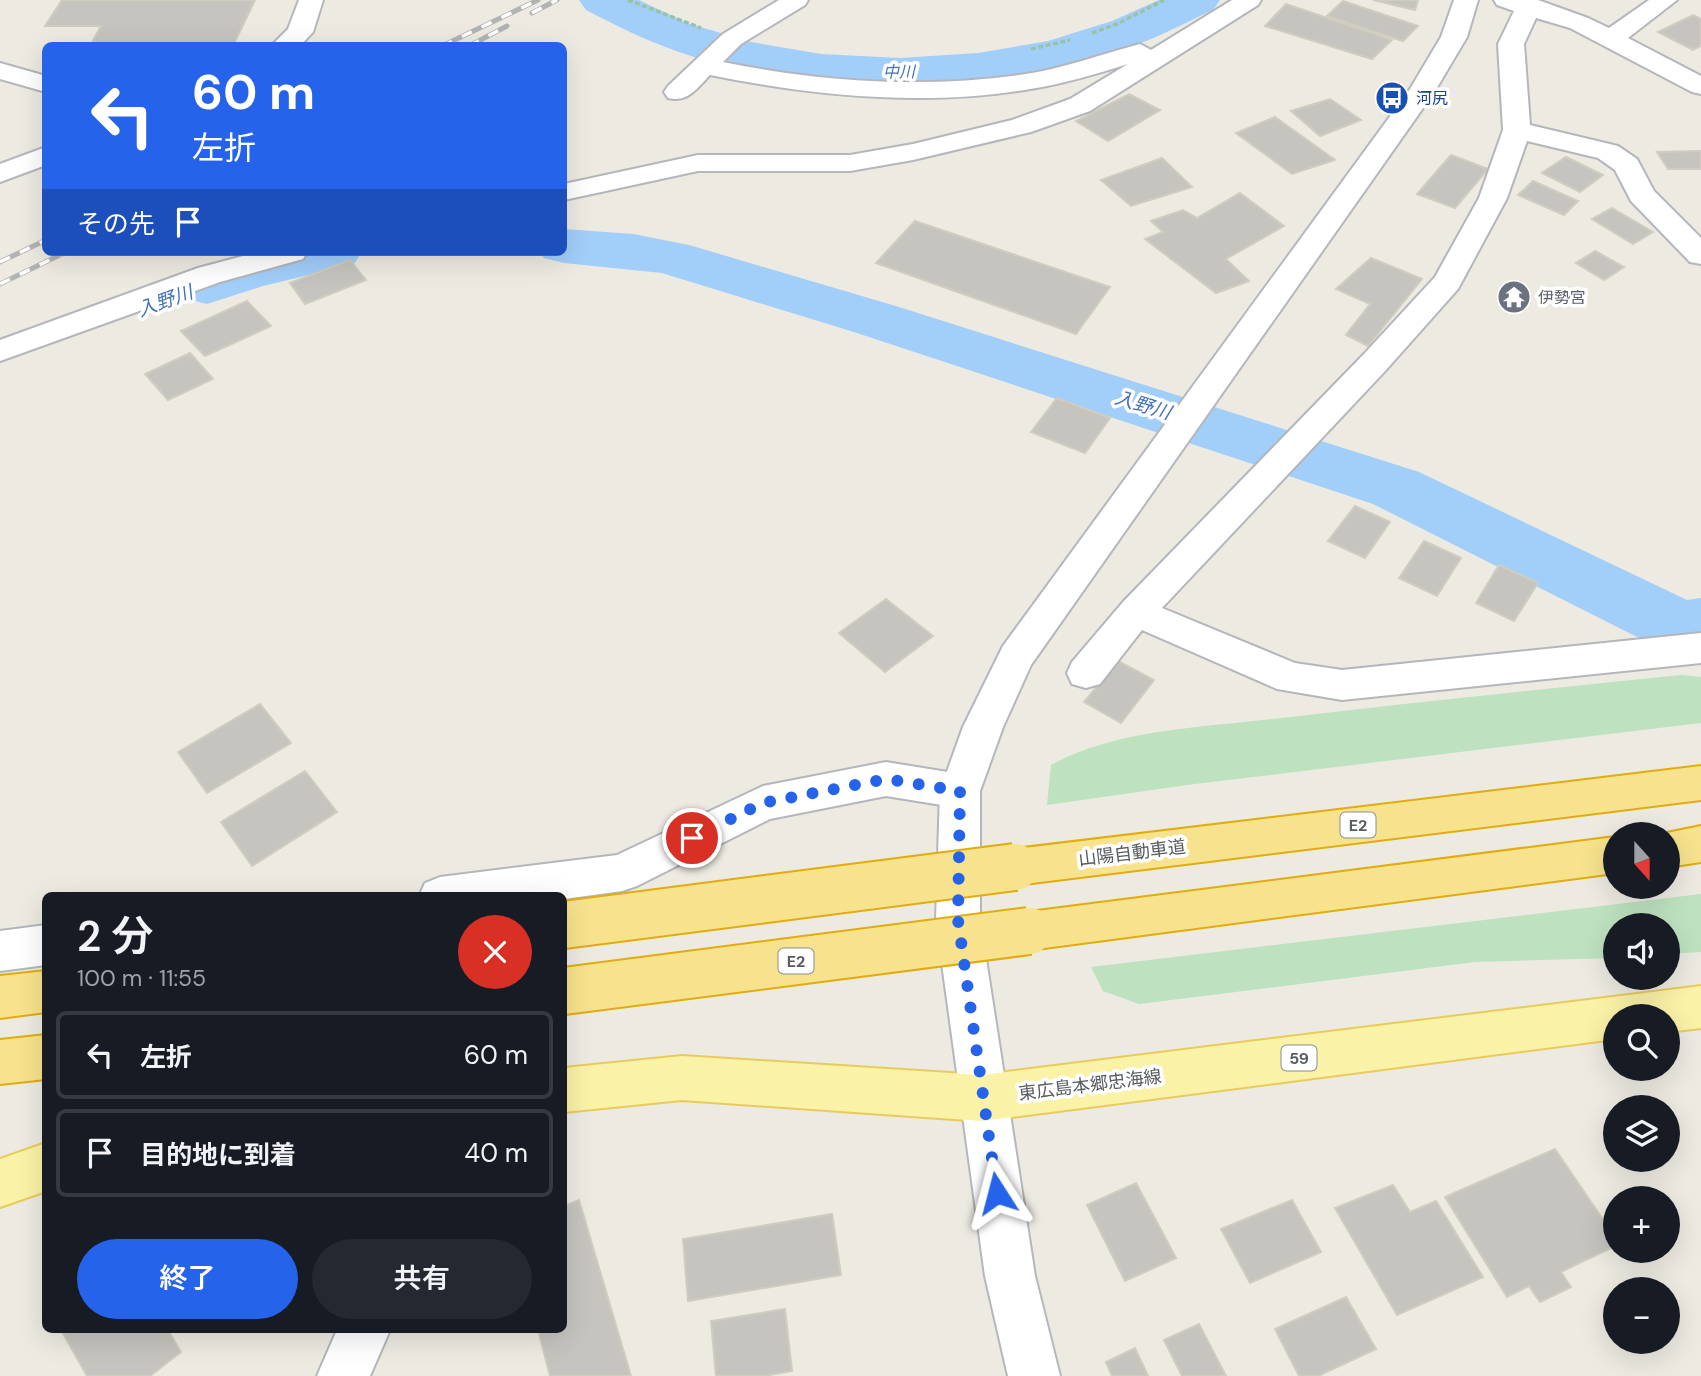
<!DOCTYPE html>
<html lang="ja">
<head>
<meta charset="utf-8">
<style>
  body { margin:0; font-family:"DM Sans","Noto Sans JP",sans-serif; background:#242831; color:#f1f3f6; height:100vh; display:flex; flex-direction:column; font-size:26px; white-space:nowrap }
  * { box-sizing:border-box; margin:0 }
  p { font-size:23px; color:#9ea1a6 }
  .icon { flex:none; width:38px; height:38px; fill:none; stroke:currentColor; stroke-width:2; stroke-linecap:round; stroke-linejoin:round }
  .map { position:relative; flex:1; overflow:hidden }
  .drawer { position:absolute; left:42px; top:892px; width:525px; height:441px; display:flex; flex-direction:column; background:#171b24; border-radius:10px; box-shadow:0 7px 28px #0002 }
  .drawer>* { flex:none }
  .banner { position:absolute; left:42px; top:42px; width:525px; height:214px; border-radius:10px; box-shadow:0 7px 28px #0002; background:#2563eb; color:#fff; overflow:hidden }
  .needle { width:46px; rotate:159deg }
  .buttons { position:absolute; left:1603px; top:822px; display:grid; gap:14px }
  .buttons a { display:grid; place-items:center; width:77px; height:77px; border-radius:50%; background:#171b24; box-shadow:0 7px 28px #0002; font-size:35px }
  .pin { position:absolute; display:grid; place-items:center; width:60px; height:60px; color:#fff; margin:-30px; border:4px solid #fff; border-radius:50%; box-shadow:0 2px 7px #0007 }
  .me { position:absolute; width:77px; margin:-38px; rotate:351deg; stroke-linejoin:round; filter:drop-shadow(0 0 5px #0008) }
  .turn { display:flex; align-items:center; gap:24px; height:147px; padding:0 35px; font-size:32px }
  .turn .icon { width:91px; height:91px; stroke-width:2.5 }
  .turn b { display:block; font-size:49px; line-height:60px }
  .then { display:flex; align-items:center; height:66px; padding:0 35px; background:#0003; gap:14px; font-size:26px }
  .round { display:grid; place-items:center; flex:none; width:74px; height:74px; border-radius:37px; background:#242831 }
  .overview { display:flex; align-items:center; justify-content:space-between; height:119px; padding:0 35px }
  h1 { font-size:42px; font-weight:600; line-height:52px }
  .primary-button { display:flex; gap:14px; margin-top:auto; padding:14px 35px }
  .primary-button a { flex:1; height:80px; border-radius:42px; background:#2563eb; color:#fff; font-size:28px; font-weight:600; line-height:80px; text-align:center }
  .primary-button a+a { background:#242831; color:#f1f3f6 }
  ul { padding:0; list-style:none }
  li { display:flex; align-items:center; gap:21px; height:88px; margin:0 14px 10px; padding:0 21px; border:4px solid #363941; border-radius:10px }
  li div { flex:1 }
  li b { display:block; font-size:26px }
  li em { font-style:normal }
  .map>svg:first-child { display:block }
  .green { fill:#bee2c0 }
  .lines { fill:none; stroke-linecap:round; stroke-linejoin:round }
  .river { fill:#a2cefa; fill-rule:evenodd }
  .building { fill:#c6c4be; stroke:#d0ccc0; stroke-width:2 }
  .street-casing { stroke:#b4b6bb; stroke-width:4 }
  .secondary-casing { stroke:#b5b7bd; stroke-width:4 }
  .primary-casing { stroke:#e9cb5c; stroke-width:4 }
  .highway-casing { stroke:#e1ac0c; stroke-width:4 }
  .path { stroke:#98c3a7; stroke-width:3.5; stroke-dasharray:5 2.5; stroke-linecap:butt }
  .street { fill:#fff; fill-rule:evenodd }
  .secondary { fill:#fff; fill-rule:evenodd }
  .primary { fill:#faf2a7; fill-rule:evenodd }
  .highway { fill:#f7e38d; fill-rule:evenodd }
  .rail-casing { stroke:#b2b3b3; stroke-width:5 }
  .rail { stroke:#fff; stroke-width:3.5; stroke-dasharray:11; stroke-linecap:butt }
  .highway-bridge-casing { stroke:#e1ac0c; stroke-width:50; stroke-linecap:butt }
  .highway-bridge { stroke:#f7e38d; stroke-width:46 }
  .route { stroke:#2563eb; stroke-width:12; stroke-dasharray:0 21.6 }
  .labels { text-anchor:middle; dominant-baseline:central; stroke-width:7; stroke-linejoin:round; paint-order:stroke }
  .far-water-label { font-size:16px; font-style:italic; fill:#4473b3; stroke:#fff }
  .far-transit-label { font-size:16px; fill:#164399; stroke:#fff; text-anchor:start }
  .far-worship-label { font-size:16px; fill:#5b616d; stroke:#fff; text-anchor:start }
  .shield { fill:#fff; stroke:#8b8d90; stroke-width:2 }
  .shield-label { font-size:16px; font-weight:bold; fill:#595c61 }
  .street-label { font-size:18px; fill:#595c61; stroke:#fff }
  .water-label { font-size:19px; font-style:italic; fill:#4473b3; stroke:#fff }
</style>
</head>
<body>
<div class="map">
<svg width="1701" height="1376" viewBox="0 0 1701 1376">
  <rect width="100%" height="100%" fill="#eceae1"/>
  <path class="green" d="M1681,675L1701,677V723L1187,785L1047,805L1051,765C1118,729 1199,728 1273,719C1409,703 1545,689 1681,675Z
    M1701,894V952L1668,954V926H1615V958L1475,962L1139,1004L1103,991L1091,967Z"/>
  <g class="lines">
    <path class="river" d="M579,0H639L687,23L751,42L821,54L900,58L978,53L1048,41L1112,21L1159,0H1220L1213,10C1191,20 1169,32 1146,41C995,101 803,104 653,42C630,33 608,21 586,10Z
      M564,229L633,234L689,245L899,307L1419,472L1687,600L1701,598V652L1680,654L1655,646L1373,504L857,333L662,273L564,263L544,258L540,252H564Z
      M257,252H362L354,264L263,286L207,304L187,299L179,286L187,273Z"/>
  </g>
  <path class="building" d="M62,0H255L233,46H90L101,26H45Z
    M1373,0H1418L1415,10Z
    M1343,1L1418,26L1403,41L1327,16Z
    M1286,4L1392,40L1372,59L1265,26Z
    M1693,15L1701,19V46L1693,50L1658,32Z
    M1129,94L1160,110L1108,141L1076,121Z
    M1330,99L1361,120L1320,136L1291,111Z
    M1275,117L1335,160L1292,174L1236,133Z
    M1701,151V169H1668L1657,152Z
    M1451,155L1488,169L1455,208L1417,194Z
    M1566,157L1603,175L1580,192L1542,173Z
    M1162,158L1192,187L1131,206L1101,180Z
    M1533,181L1578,201L1564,215L1518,195Z
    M1240,193L1284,226L1226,259L1249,281L1216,293L1145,239L1163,232L1151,221L1183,210L1197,218Z
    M1612,208L1653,232L1633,244L1592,219Z
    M915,221L1110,287L1076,334L876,263Z
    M1595,251L1624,267L1604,280L1576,263Z
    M1371,258L1422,279L1368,346L1346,335L1370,304L1336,289Z
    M350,260L366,280L305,304L290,283Z
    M247,301L271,326L205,356L181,331Z
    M190,353L213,379L168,400L145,374Z
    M1057,398L1110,418L1085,453L1031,432Z
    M1355,506L1390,522L1365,558L1328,541Z
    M1424,541L1461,558L1437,596L1399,578Z
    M1499,565L1538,583L1514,621L1476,603Z
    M886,599L933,636L885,672L839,633Z
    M1118,661L1154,680L1121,723L1084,702Z
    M260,704L291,743L207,793L178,752Z
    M305,771L337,812L252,866L221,822Z
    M1555,1149L1615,1237V1246L1561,1272L1571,1287L1540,1302L1529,1286L1507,1297L1445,1197Z
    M1136,1183L1176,1258L1125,1281L1087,1205Z
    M1393,1185L1410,1212L1436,1201L1483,1277L1397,1315L1335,1208Z
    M579,1200L631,1376H550L538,1330H564V1206Z
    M1292,1200L1321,1252L1250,1283L1221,1229Z
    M832,1214L841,1275L688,1301L683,1239Z
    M1346,1297L1376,1349L1318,1376H1299L1275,1329Z
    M785,1309L792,1371L764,1376H716L711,1321Z
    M1199,1324L1226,1376H1182L1164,1340Z
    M61,1330H168L181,1352L150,1376H87Z
    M1135,1348L1148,1376H1112L1106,1362Z"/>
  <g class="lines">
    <defs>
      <path id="street" d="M779,0H808L805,5L741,44L723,62C822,82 926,89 1026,74C1065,68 1102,54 1140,44L1151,50L1232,0H1261L1258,5L1090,111L1031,132L913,160L850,171H698L564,200V184L698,155H850L913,144L1012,120L1070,99L1128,64C1096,74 1063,84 1030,89C924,107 814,96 710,75C697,88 688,103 668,98L664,92L668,86L723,34Z
        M1494,0H1538L1588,18L1609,28L1649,0H1677L1628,38L1701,76V94L1692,92L1570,28L1536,18L1524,44L1530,125L1618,146L1637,159L1654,191L1701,238V264L1690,262L1631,201L1615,170L1598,158L1527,141L1507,198L1458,289L1386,370L1162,608L1295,663L1342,670L1701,633V663L1342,700L1277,689L1142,630L1100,684L1086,688L1072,684L1067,673L1072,662L1123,602L1364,354L1435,277L1479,198L1503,130L1498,44L1514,11L1497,5Z
        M0,63L46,76V92L0,79Z
        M258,252H307L303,259L220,282L0,361V340L198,268Z
        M886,762L960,774L974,779L980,791L974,803L960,808L886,796L770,819L637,886L622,891L564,899V896H419L425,883L440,877L617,855L763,786Z
        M46,925V965L0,971V931Z
        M337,1330H390L370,1376H317Z"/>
      <path id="secondary" d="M299,0H323L313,32L300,46H271L288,29Z
        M1454,0H1478L1467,37L1435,91L1031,665L1003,727L980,791V920L1035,1276L1060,1376H1008L985,1276L936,920L940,791L963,727L1003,646L1410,89L1441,37Z
        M46,147V165L0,182V164Z"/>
      <path id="primary" d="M1701,986V1028L1668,1032V1017H1615V1039L982,1121L682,1100L564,1112V1068L682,1056L982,1075Z
        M46,1143V1191L0,1207V1159Z"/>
      <path id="highway" d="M1701,766V800L1015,885L1000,880L994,867L1000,854L1015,849Z
        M1701,826V862L1668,867V835H1657Z
        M1615,837V873L1029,950L1014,945L1007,931L1014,917L1029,912Z
        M46,971V1012L0,1018V976Z
        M46,1035V1079L0,1084V1040Z"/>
    </defs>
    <use href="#street" class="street-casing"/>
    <use href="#secondary" class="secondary-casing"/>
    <use href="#primary" class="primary-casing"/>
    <use href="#highway" class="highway-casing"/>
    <path class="path" d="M628,0L701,28
      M1092,33L1117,24L1164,0
      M1031,49L1070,40"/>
    <use href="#street" class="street"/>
    <use href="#secondary" class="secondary"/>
    <use href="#primary" class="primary"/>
    <use href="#highway" class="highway"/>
    <defs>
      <path id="rail" d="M532,13L557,0
        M442,46L538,0
        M469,46L507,26
        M0,262L46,240
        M0,284L66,252"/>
    </defs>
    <use href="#rail" class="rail-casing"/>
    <use href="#rail" class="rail"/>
    <defs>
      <path id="highway-bridge" d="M564,925L1015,867
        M564,991L1029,931"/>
    </defs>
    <use href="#highway-bridge" class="highway-bridge-casing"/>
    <use href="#highway-bridge" class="highway-bridge"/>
  </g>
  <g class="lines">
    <path class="route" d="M692,838L763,803L886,779L960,791L958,920L997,1193"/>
  </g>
  <defs>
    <symbol id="bus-disc" viewBox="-11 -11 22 22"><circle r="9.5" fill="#1a4fb4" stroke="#fff"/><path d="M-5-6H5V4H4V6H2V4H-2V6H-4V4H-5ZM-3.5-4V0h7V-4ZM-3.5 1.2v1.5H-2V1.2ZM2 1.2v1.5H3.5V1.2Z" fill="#fff"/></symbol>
    <symbol id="temple-disc" viewBox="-11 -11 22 22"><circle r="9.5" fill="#6b7280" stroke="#fff"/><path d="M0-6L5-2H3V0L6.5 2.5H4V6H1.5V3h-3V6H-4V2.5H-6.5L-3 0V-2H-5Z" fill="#fff"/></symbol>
  </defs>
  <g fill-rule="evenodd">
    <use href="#bus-disc" x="1373" y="79" width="38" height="38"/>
    <use href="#temple-disc" x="1495" y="278" width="38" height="38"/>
  </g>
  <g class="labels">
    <g class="far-water-label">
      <text transform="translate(899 72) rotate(-1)">中川</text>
    </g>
    <g class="far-transit-label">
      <text x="1416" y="98">河尻</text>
    </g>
    <g class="far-worship-label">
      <text x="1538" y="297">伊勢宮</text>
    </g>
    <g class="shield">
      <rect x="1340.5" y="812.5" width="35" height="25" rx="5"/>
      <rect x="778.5" y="948.5" width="35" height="25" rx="5"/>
      <rect x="1281.5" y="1045.5" width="35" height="25" rx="5"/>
    </g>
    <g class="shield-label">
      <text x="1358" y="825">E2</text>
      <text x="796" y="961">E2</text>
      <text x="1299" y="1058">59</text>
    </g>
    <g class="street-label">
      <text transform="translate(1132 853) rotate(-7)">山陽自動車道</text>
      <text transform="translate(1090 1085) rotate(-7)">東広島本郷忠海線</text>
    </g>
    <g class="water-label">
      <text transform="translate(165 301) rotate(-20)">入野川</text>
      <text transform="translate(1143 405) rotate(17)">入野川</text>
    </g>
  </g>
</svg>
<div class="buttons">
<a><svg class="needle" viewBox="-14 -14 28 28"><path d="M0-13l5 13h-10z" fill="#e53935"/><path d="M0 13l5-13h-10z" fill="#9ea1a6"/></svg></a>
<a><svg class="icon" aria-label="sound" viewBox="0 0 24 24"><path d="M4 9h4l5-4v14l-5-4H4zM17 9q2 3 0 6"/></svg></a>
<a><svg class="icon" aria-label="search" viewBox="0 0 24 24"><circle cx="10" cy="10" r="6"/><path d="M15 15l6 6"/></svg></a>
<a><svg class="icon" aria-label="layers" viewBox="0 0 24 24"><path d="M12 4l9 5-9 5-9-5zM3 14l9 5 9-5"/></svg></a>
<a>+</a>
<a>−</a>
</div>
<div class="pin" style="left:692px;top:838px;background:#d93025"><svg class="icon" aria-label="arrive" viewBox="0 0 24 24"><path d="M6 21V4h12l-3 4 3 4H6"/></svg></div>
<svg class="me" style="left:997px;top:1193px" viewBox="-20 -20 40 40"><path d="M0-17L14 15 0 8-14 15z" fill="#2563eb" stroke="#fff" stroke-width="4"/></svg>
<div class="banner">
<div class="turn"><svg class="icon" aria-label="left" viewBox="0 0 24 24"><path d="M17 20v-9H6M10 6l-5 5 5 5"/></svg><div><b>60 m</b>左折</div></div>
<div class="then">その先<svg class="icon" aria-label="arrive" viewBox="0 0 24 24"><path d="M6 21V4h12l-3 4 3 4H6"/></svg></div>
</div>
<section class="drawer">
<div class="overview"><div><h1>2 分</h1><p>100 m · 11:55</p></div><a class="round" style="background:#d93025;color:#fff"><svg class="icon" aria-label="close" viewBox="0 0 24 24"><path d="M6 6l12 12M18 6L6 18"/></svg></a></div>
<ul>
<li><svg class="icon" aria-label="left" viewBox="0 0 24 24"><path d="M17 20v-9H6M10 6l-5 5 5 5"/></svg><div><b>左折</b></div><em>60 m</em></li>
<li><svg class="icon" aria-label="arrive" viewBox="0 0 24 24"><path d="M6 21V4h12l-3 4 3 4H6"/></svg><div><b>目的地に到着</b></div><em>40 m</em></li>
</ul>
<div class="primary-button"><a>終了</a><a>共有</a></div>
</section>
</div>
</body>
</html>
